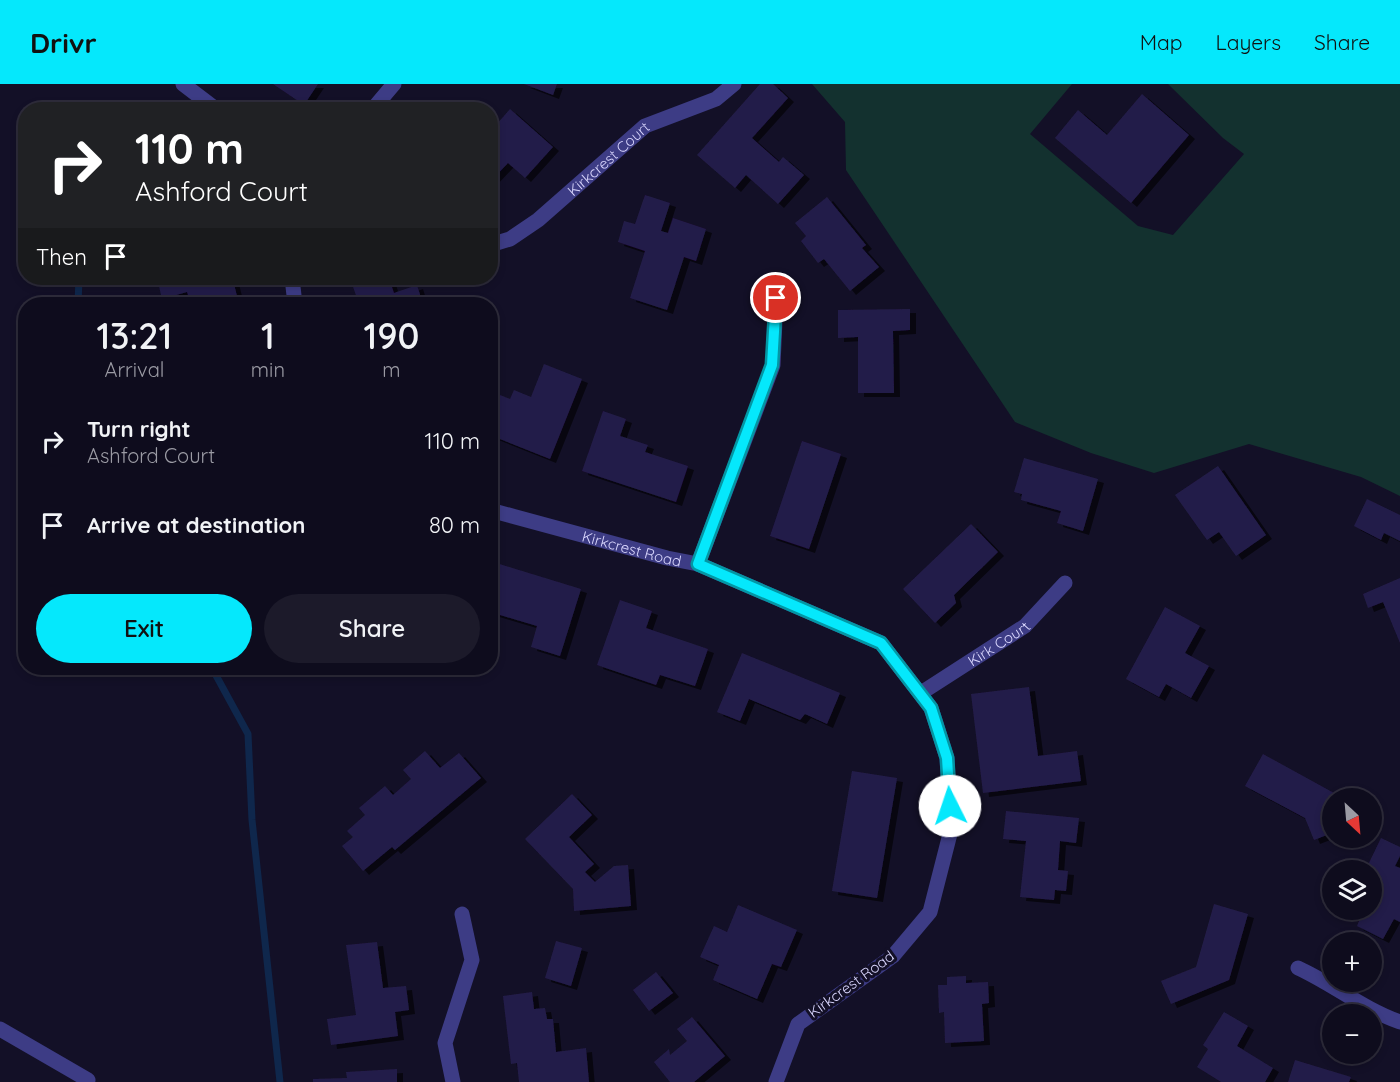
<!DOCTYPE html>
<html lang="en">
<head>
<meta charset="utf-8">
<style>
  body { margin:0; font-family:Quicksand,sans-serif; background:#1c1a2a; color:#f1f3f6; height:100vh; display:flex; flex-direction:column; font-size:22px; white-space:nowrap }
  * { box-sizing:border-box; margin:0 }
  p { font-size:20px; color:#9b9ba4 }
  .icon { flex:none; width:33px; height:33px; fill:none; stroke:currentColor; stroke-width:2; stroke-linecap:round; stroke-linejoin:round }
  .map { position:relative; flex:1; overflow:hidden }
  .sheet { position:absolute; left:18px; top:213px; width:480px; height:378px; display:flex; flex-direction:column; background:#0e0c1d; border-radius:24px; box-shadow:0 3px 9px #0003,0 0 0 2px #2e2c3b }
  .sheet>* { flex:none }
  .top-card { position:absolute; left:18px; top:18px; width:480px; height:183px; border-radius:24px; box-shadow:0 3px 9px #0003,0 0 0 2px #2e2c3b; background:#202124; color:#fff; overflow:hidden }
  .needle { width:39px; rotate:154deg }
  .buttons { position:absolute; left:1322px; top:704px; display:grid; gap:12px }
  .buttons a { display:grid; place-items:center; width:60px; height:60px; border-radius:50%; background:#0e0c1d; box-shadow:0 3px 9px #0003,0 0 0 2px #2e2c3b; font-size:30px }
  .pin { position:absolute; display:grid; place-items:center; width:51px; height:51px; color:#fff; margin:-26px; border:3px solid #fff; border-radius:50%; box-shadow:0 2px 6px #0007 }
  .me { position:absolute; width:66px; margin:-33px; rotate:356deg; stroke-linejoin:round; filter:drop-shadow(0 0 4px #0008) }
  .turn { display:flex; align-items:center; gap:21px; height:126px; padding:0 18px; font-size:27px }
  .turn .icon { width:78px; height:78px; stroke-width:2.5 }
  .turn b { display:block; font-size:42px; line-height:51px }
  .then { display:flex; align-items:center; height:57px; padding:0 18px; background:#0003; gap:12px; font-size:22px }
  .eta { display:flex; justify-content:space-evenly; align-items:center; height:102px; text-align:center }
  .eta b { font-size:36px; font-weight:600; line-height:42px }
  .action { display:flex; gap:12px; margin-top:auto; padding:12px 18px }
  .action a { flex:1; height:69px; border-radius:36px; background:#05e8fc; color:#111; font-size:24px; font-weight:600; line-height:69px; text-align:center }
  .action a+a { background:#1c1a2a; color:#f1f3f6 }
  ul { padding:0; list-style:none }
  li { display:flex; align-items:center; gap:18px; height:84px; padding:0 18px }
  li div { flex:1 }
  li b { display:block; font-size:22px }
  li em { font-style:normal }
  header { display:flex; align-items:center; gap:36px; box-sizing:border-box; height:84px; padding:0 30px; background:#05e8fc; color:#111 }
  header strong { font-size:28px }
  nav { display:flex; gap:33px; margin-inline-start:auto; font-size:21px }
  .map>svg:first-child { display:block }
  .green { fill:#13312f }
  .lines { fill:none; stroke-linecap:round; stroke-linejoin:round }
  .stream { stroke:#0f274c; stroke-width:7 }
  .building { fill:#241c48; filter:url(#shadow) }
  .minor { stroke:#3d3c85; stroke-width:15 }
  .route-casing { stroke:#0397a4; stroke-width:15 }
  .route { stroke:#05e8fc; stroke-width:10 }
  .labels { text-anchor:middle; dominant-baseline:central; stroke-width:6; stroke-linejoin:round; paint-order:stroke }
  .street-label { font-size:15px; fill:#dad7fe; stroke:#131027 }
</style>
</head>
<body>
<header>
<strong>Drivr</strong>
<nav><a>Map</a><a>Layers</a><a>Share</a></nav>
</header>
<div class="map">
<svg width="1400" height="998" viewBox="0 0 1400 998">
  <defs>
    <filter id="shadow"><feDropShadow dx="6" dy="4" stdDeviation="0" flood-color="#0009"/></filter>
  </defs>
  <rect width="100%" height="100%" fill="#131027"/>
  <path class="green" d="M812,0H1072L1030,50L1138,142L1173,151L1244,70L1223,54L1168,0H1400V412L1361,393L1249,360L1154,389L1091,369L1015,338L846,86L845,38Z"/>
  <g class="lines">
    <path class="stream" d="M78,220L79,194
      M212,584L248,650L252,736L280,998"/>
  </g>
  <path class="building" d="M273,0H318L304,21Z
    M524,0H557L553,11Z
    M760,0H773L788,14L752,54L779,78L783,73L804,91L778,120L746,91L735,104L697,71Z
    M1142,10L1189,51L1131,119L1055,54L1078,26L1107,51Z
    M510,25L553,63L525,94L508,79L490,98V48Z
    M645,111L670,119L661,147L668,149L673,134L706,145L696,177L684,173L667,226L630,214L645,167L618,158L624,137L635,140Z
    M827,113L866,161L862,164L879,183L850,207L824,175L818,179L801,157L806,152L795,139Z
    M157,194H216L218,200L233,196L239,220H191L187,208L162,215Z
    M350,194H389L394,209L417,201L423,220H359Z
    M910,225V246L893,247L894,309H858V253L838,254V226Z
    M544,280L582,295L550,375L490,351V307L510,315L514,306L531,313Z
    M603,327L626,335L620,352L648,361L645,368L688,382L676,418L582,387Z
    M802,357L841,370L809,465L770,452Z
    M1024,374L1098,395L1083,447L1057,439L1061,427L1021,416L1022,410L1014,408Z
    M1218,382L1266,451L1236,472L1219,448L1207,456L1175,411Z
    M1367,415L1400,431V457L1384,449L1381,456L1354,442Z
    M971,440L998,468L954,511L956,519L935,539L903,505Z
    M493,478L581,505L560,572L531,563L537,542L490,528V486Z
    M1400,494V559L1383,518L1368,524L1363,510Z
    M620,516L652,527L646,544L708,565L695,602L660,591L656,601L597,581Z
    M1165,523L1200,542L1185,569L1209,582L1191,614L1166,600L1159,613L1126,595Z
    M742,569L840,609L827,640L805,630L800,636L749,615L740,637L717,628Z
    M1029,603L1038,672L1077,667L1081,697L983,709L971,610Z
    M425,667L440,684L459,669L481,694L395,766L392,763L363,787L342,762L353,753L347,747L365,731L359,724L385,702L393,711L411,695L403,686Z
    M1263,670L1334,709L1353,706L1356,714H1332V749L1314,756L1305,734L1245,702Z
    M852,687L897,694L877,814L832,807Z
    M572,710L592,731L569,753L594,780L585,788L595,798L614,782L628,781L631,822L574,827L573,805L525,755Z
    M1006,727L1079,734L1076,759L1060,757L1058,786L1068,787L1066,807L1055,806L1054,816L1020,813L1026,757L1003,755Z
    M1381,754L1400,763V772L1395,782L1400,784V838L1394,835L1383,855L1357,842L1359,837L1349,832L1352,825H1371V801L1377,788L1367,783Z
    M1214,820L1248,830L1229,896L1171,920L1161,897L1196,883Z
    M738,821L797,846L781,883L772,880L757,915L713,896L719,881L700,873L714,842L727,848Z
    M556,857L582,864L571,902L545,894Z
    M377,858L383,904L406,902L409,926L395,928L398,952L331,961L327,935L356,931L346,861Z
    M656,888L673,909L649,927L633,906Z
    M966,892V899L988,898L989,919L982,920L984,957L945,959L944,928L939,929L938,901H947V893Z
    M532,908L534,925L545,924L547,935H553L556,968L586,964L589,998H519L517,979L511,980L503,912Z
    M1224,928L1248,942L1237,962L1273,984L1265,998H1221L1197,983L1208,965L1203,961Z
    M692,933L725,972L694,998H670L654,978L669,965L670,971L687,957L677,945Z
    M1295,976L1351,993L1349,998H1288Z
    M397,985V998H313V995L347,994L346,988Z"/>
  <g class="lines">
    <g class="minor">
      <path d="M183,0L217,26"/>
      <path d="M372,26L394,0"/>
      <path id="s1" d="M490,161L510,155L538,136L645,42L716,15L734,0"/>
      <path d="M292,194L295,220"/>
      <path id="s2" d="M490,426L667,474L698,480L881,559L931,624L947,674L951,746L930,828L893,872L798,940L776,998"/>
      <path d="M698,480L773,281L776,214"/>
      <path id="s3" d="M921,609L1025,542L1065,499"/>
      <path d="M1298,884C1333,900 1363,925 1400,938"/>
      <path d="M0,945L88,996"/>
      <path d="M453,998L445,959L472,876L462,830"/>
    </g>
  </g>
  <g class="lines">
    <defs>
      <path id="route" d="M776,214L772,281L698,480L881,559L931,624L947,674L950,722"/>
    </defs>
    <use href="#route" class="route-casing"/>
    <use href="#route" class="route"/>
  </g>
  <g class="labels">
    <g class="street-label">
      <text stroke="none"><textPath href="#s1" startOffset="148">Kirkcrest Court</textPath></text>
      <text stroke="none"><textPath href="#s2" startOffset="147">Kirkcrest Road</textPath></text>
      <text stroke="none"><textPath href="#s3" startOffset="92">Kirk Court</textPath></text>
      <text transform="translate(851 900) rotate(-36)">Kirkcrest Road</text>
    </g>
  </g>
</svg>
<div class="buttons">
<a><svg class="needle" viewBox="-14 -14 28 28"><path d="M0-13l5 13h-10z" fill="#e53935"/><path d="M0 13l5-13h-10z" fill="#9b9ba4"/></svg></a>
<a><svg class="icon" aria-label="layers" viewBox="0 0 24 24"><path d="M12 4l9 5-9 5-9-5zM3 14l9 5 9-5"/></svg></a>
<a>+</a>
<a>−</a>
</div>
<div class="pin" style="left:776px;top:214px;background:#d93025"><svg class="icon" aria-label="arrive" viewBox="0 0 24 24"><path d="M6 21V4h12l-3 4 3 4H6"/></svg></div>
<svg class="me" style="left:950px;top:722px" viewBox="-20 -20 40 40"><circle r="19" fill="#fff"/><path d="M0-13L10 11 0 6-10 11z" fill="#05e8fc"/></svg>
<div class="top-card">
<div class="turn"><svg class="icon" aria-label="right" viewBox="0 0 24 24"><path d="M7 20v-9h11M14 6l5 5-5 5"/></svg><div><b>110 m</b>Ashford Court</div></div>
<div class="then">Then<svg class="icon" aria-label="arrive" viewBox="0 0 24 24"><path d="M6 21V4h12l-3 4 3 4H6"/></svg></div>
</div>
<section class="sheet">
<div class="eta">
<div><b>13:21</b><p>Arrival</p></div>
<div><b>1</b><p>min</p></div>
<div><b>190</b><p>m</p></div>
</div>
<ul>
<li><svg class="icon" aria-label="right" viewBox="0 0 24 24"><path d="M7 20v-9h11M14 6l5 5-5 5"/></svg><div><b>Turn right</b><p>Ashford Court</p></div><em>110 m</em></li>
<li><svg class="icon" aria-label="arrive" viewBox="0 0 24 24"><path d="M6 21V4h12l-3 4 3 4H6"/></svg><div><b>Arrive at destination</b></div><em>80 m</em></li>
</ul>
<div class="action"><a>Exit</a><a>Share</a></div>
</section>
</div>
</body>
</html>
